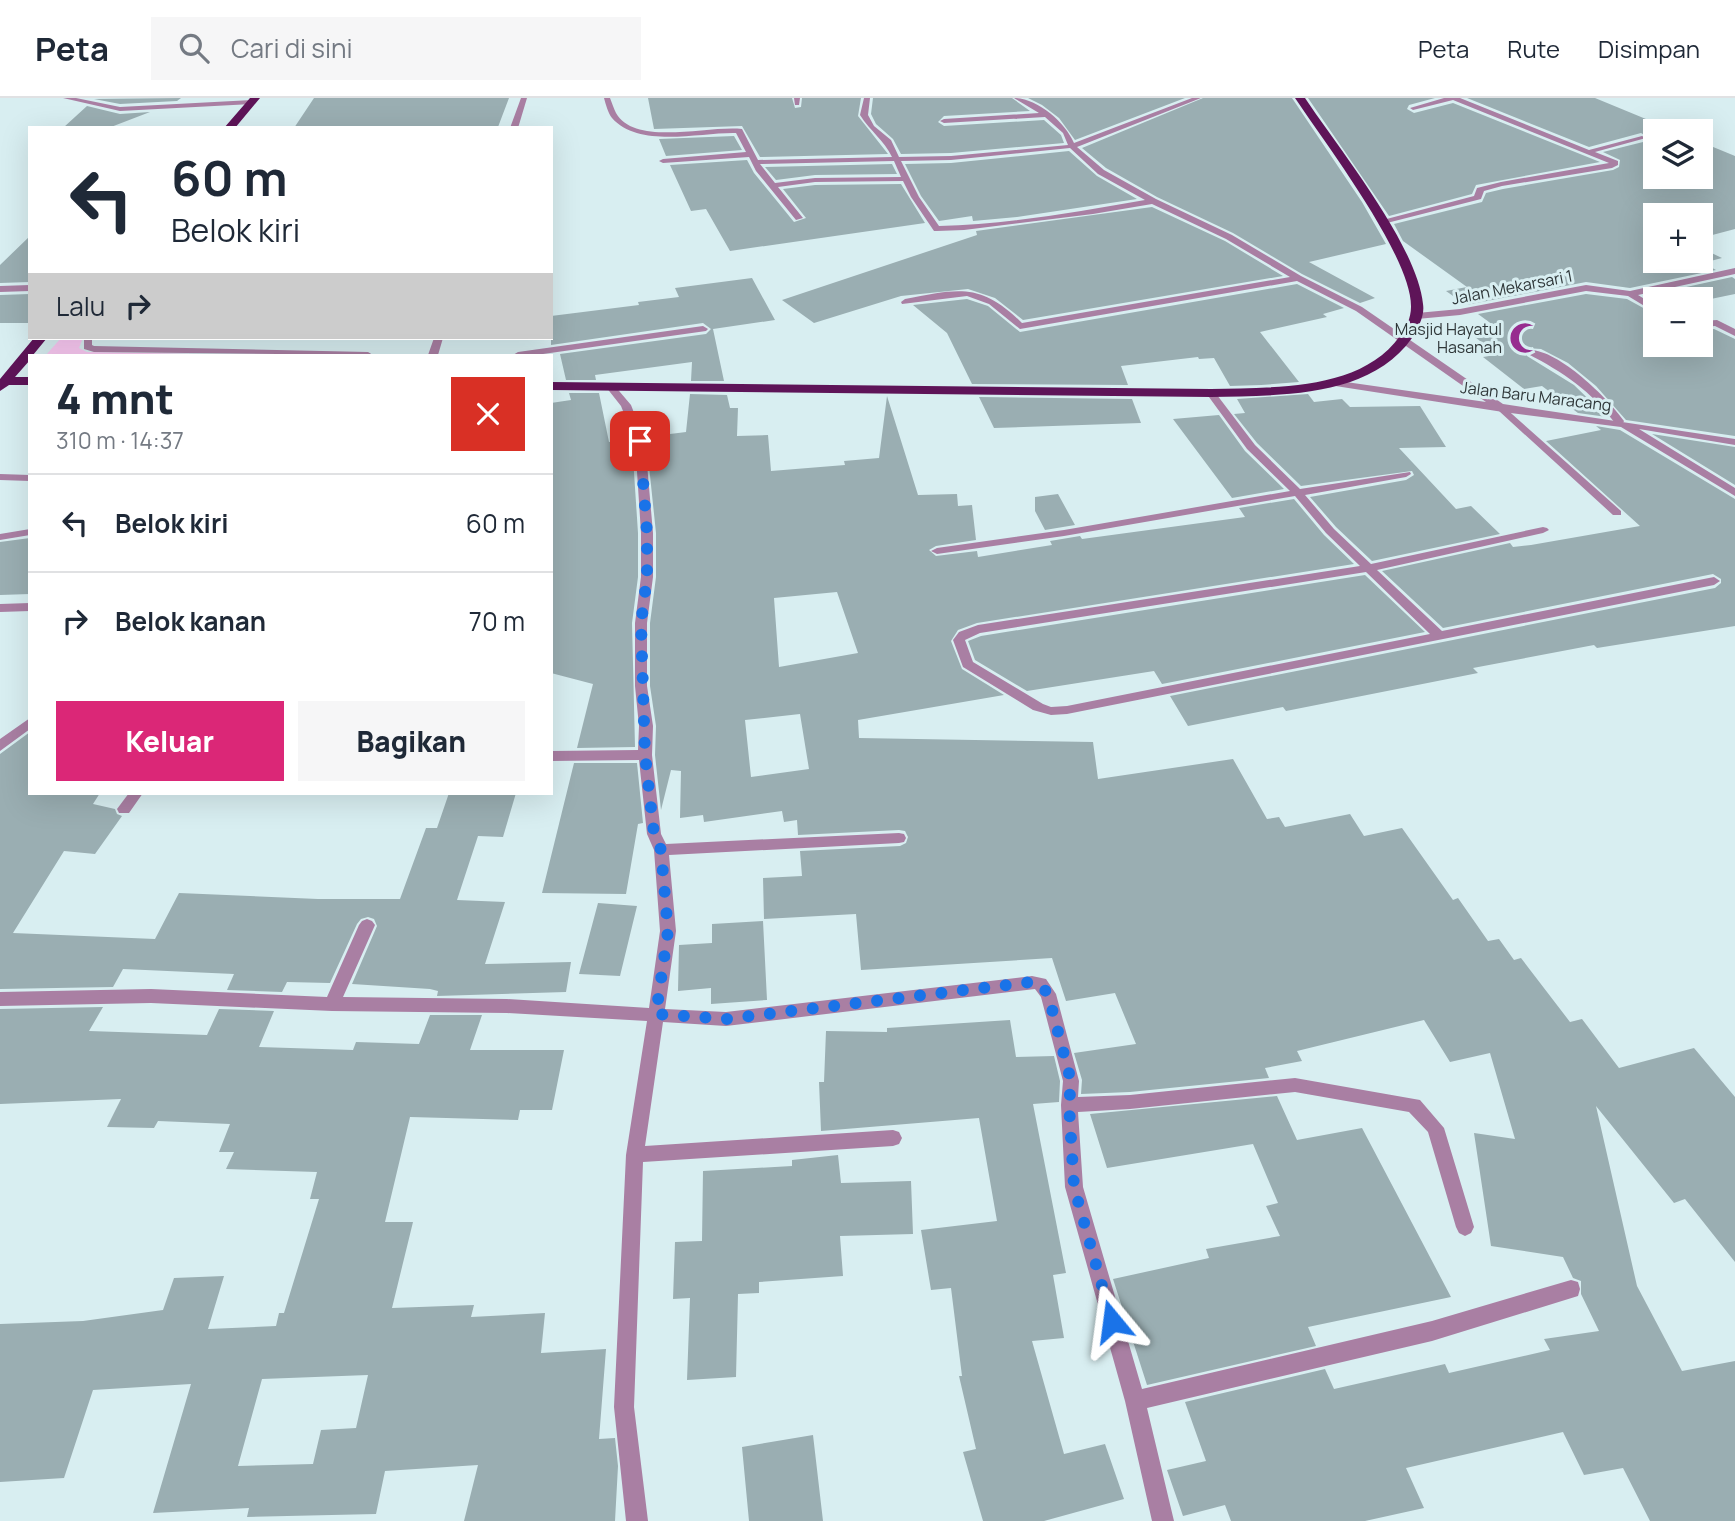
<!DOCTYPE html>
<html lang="id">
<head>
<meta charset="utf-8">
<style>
  body { margin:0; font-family:Manrope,sans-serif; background:#f6f6f7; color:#1f2937; height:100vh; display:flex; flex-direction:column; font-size:26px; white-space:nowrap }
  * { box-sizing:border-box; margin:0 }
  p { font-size:23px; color:#747a83 }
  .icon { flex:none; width:38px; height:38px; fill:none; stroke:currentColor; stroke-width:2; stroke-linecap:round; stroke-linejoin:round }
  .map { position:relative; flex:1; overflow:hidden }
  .panel { position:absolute; left:28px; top:256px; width:525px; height:441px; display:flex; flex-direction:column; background:#fff; border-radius:0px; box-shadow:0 7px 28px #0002 }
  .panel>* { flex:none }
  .top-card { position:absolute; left:28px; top:28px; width:525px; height:214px; border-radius:0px; box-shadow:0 7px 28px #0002; background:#fff; color:#1f2937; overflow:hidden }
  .buttons { position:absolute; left:1643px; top:21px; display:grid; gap:14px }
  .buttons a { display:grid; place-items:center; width:70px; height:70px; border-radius:0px; background:#fff; box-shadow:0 7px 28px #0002; font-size:35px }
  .pin { position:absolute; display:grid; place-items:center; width:60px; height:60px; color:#fff; margin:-30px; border-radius:14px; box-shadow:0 4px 10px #0006 }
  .me { position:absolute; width:77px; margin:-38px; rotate:344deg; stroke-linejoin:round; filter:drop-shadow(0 0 5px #0008) }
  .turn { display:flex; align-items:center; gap:24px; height:147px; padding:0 28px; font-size:32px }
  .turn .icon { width:91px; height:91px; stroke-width:2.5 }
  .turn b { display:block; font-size:49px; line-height:60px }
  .then { display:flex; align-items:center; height:66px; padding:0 28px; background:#0003; gap:14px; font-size:26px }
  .round { display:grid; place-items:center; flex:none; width:74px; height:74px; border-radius:0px; background:#f6f6f7 }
  .overview { display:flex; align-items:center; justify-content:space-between; height:119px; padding:0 28px }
  h1 { font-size:42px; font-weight:800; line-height:52px }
  .action { display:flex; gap:14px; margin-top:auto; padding:14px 28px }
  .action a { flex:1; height:80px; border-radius:0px; background:#db2777; color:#fff; font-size:28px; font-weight:800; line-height:80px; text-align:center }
  .action a+a { background:#f6f6f7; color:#1f2937 }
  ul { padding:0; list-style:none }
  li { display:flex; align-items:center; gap:21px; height:98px; padding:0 28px; border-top:2px solid #e0e1e3 }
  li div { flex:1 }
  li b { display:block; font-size:26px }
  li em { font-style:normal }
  header { display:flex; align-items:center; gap:42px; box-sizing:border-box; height:98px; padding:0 35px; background:#fff; border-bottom:2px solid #e0e1e3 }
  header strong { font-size:33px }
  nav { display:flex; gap:38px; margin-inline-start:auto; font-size:24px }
  .search { width:490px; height:63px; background:#f6f6f7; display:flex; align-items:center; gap:18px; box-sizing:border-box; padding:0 24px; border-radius:0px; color:#747a83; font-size:26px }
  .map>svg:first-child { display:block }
  .green { fill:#fac9f3 }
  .building { fill:#9aaeb2; fill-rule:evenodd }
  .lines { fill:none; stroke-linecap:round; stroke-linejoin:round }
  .service { fill:#a97fa3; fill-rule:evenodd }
  .minor { fill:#a97fa3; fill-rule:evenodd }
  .trunk { fill:#5e1458; fill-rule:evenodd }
  .route { stroke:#1a73e8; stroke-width:12; stroke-dasharray:0 21.6 }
  .labels { text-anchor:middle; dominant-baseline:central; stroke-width:6; stroke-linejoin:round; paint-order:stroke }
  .far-street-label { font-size:16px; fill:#2f3739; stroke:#d8eef1 }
  .far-poi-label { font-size:16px; fill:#2f3739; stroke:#d8eef1; text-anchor:end }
</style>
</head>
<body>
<header>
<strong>Peta</strong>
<div class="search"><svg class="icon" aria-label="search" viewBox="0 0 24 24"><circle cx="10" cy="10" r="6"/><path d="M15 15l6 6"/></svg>Cari di sini</div>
<nav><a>Peta</a><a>Rute</a><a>Disimpan</a></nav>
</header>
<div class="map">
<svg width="1735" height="1423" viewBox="0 0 1735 1423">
  <rect width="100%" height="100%" fill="#d8eef1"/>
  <path class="green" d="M61,240H83L79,250L87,254L261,257H46Z"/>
  <path class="building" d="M181,0L177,3L120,6L94,1Z
    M314,0H509L498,29L294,30Z
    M648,0H792L795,10L801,9L802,0H861L858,18L888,56L760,59L742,28L654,31Z
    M873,0H1012L1030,13L944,18L938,24L944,28L1044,22L1061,37L1064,45L951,55L901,56L893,41L876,26L871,16Z
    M1028,0H1185L1075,42L1059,20L1042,7Z
    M1203,0H1292L1362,104L1386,146L1309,164L1375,200L1360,205L1302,176L1233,135L1157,99L1106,70L1082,50Z
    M1308,0H1435L1409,7L1407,11L1414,15L1453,5L1600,64L1476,87L1472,96L1389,118Z
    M1467,0H1595L1675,33H1656V79H1701V44L1735,58V131L1701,140V117H1656V163H1701V150L1722,160L1703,165L1716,172L1630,190L1586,184L1466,207L1446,193L1467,189L1403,143L1394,126L1482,104L1486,95L1503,91L1613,72L1619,69L1620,62L1603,54L1647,43L1648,39L1641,35L1589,49Z
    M87,8L120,16L150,14L111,29H64Z
    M734,38L742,52L666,58L659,41Z
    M1069,53L1097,78L1137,101L1017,119L973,123L972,118L939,123L921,98L905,66L951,65Z
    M747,62L754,75L794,124L806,120L783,91L815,87L901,86L925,125L730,153L706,111L691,113L670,67Z
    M892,66L897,76L815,77L776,82L765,69Z
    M1152,109L1225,143L1283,178L1023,222L995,200L968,191L901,198L814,225L782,202L977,137L976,133Z
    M30,138V184L0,185V167Z
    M1732,179L1735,181V196L1701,203L1656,201V205L1645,198Z
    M752,180L775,222L713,231L724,283H691L692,264L595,277L596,282H566L560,256L706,236L711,231L703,225L551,247V218L639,207L638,204L679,199L675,190Z
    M1297,186L1344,210L1323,216L1327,219L1260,234L1299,284L1261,287L1230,288L1214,260L1199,261L1198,259L1121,268L1128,287L972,286L947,235L913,207L967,201L988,208L1020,234Z
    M30,196V225H0V197Z
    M1586,196L1627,201L1656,217V247H1701V232L1714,231L1735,241V338L1626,322L1596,288L1568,265L1541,251L1526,250L1527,258L1574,287L1607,319L1578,315L1542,288L1524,291L1483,259L1489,258L1476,248L1485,247L1475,239L1504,235L1478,216Z
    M569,295H599L609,344L631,341L632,344L638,435V479L632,525L635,649L577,650L593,586L551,575V305L571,302Z
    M690,296L727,297L730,310H738L737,338L768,337L771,373L845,367L844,363L879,360L887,298L918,397L957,396L958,408L972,407L976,442L936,448L929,452L936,458L977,453L978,459L1052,447L1050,443L1080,438L1082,441L1245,419L1239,410L1294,401L1324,437L1354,466L977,525L958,532L951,543L962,571L1004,597L858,622L859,640L1093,644L1098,681L1233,661L1267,721L1279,719L1285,729L1350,716L1364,738L1402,730L1453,802L1458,800L1488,843L1499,841L1514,862L1521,860L1570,924L1582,921L1619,970L1694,950L1735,999V1164L1685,1101L1674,1105L1596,1008L1637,1188L1682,1273L1735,1263V1423H1650L1623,1370L1584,1377L1563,1334L1406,1370L1424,1410L1365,1423H1231L1225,1407L1183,1418L1167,1372L1206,1363L1185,1304L1325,1271L1334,1291L1445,1266L1449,1275L1550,1252L1544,1241L1599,1233L1581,1196V1183L1573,1180L1563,1159L1491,1148L1474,1035L1515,1041L1490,955L1450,964L1424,922L1297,953L1302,963L1265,970L1269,980L1130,994L1081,996L1082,982L1074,955L1136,946L1115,895L1066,903L1052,860L861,872L856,816L764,821L763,780L802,778L800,753L900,748L906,745L908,739L905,733L899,732L798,737L797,722L784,724L782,713L704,724L703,717L680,720L681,673L671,672L661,712L655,657L656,628L650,588V525L656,479V435L646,339L686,334ZM837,494L858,555L779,569L774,500ZM800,616L809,671L751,679L745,622Z
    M1308,296L1314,304L1342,301L1350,309L1420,308L1446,349L1399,350L1456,411L1471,408L1500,436L1372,463L1336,429L1310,399L1406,382L1414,377L1412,373L1301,388L1257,345L1234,316L1245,315L1237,301Z
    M979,299L1132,301L1141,325L994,330Z
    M1219,317L1245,353L1284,391L1232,400L1173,321Z
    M1596,328L1620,332L1735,401V528L1597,550L1594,547L1473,570L1478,575L1286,613L1283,609L1188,628L1170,598L1715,490L1721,485V481L1713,476L1443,530L1382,473L1510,445L1513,449L1531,447L1640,428L1546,343L1601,332Z
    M1652,336L1735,349V387Z
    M1058,396L1075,427L1045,432L1035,413V399Z
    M30,440V496L0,497V444Z
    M1365,477L1425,534L1162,586L1154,573L1027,593L975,562L968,543L981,538Z
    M30,634V695H100L93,706L115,711L117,716L122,718L95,756L64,753L13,835L155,841L179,795L318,801H400L426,730H437L449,695H516L503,739L478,738L457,802L505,804L485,866L571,864L566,894L437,898L438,893L430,891L352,886L377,828L374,821L368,819L361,821L357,826L330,885L287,884L282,894L227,892L234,876L123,871L113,889L0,891V656Z
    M574,665H637L643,725L638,726L626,796L542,795Z
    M598,805L637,808L620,878L579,876Z
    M763,823L767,902L711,906V890L678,893L679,847L712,845V826Z
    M103,909L89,933L207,937L219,911L274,913L259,949L353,952L356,944L419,946L430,917H482L470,952H564L552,1012H520L518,1022L410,1019L385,1124H413L392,1210L474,1207L471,1219L545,1215L541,1255L606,1251L599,1341L615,1340L618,1368L615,1423H464L478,1367L385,1373L376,1416L247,1419L249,1410L153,1415L191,1286L93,1292L64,1380L0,1384V1226L83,1223L163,1212L174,1180L224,1178L208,1231L276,1228L279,1215H284L319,1101H310L317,1074L226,1071L234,1054H219L230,1026L158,1023L154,1030L107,1029L121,1001L0,1006V911ZM368,1277L356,1330L321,1332L313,1366L238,1368L262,1281Z
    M1010,922L1016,959L1054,958L1060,983L1059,1004L1033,1006L1066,1175L1053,1177L1064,1240L1032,1243L1064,1356L1105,1346L1124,1401L1044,1423H983L963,1354L976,1351L959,1278H962L951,1190L931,1192L921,1132L997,1123L979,1020L821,1033L819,984H824L826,933L887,934V930Z
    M1277,998L1297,1042L1362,1030L1451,1199L1308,1229L1316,1248L1147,1287L1113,1181L1209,1160L1206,1151L1280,1138L1266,1108L1278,1105L1253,1046L1107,1070L1090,1016Z
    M838,1057L841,1085L911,1083L913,1136L840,1138L843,1178L759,1184V1195L738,1196L736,1279L687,1282L690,1200L673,1201L675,1144L702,1143L703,1073L792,1068V1062Z
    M813,1337L823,1423H749L742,1349Z"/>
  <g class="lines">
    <path class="service" d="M521,0H527L518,30H510Z
      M794,0H800L799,7H795Z
      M84,240H92V247L94,248L368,254L373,257L94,254L84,251Z
      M434,240H443L438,257H428Z
      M1528,252C1557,250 1608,300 1624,323L1623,325H1615C1591,293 1563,274 1528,256Z
      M1503,308L1621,413V417H1613L1499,313L1498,311Z
      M0,376L30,377V383L0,382Z
      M30,431V437L0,442V436Z"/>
    <path class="minor" d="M63,0H76L120,9L252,2L255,4L252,6L120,13Z
      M604,0H610C612,5 614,11 616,15C635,49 709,27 742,31L758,62L892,59C884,42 870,33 860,17L864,0H870L868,17L874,28L891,42L899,59L951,58L1068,47L1063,35L1045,19L944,25L940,23L944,21L1039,15L1014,0C1037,0 1065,24 1074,45L1192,0H1201L1077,49L1104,72L1156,101L1232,137L1301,178L1362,209L1503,306L1735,341V347L1639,331L1735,390V398L1621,329L1503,314L1329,287V283L1332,282L1486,304L1356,213L1297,183L1020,231L989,206L967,198L902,206L901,204L905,201C959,191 980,184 1022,225L1290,179L1226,141L1152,106L1093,116L964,132L937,133H934L911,99L903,83L815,84L778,89L803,120L796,122L756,73L749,59L663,65L659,63L663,61L746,54L736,35C701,34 639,51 612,20C608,15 606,7 604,0ZM1070,50L1098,76L1145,102C1078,114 1008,126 939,128L919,99L901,63L951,62ZM894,63L901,79L815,80L775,85L760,66Z
      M1444,0H1460L1589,52L1642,38L1646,40L1595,54L1618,63V67L1612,70L1502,88L1484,93L1481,101L1379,127V123L1474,98L1477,90L1501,84L1609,65L1453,2L1413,12L1410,10Z
      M1735,170V176L1638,197L1656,208V215L1628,198L1586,193L1460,217L1417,221L1412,218L1417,215L1460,211L1586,187L1630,193Z
      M30,187V193L0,194V188Z
      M1701,223L1717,222L1735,231V238L1715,228L1701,229Z
      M703,228L708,231L706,233L536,257H513L518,254Z
      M611,286L614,287L631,307L645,343L653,435V479L647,525V588L653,628L652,657L661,736L666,746L899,735L904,736L906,740L904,744L899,745L669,757L676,833L665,911L726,914L1032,878L1046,881L1056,896L1079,983L1078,999L1130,997L1295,980L1420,1002L1444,1030L1474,1129L1471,1135L1465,1138L1459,1135L1456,1129L1428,1034L1409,1014L1295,994L1130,1011L1078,1014L1083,1089L1142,1291L1432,1223L1571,1182L1578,1184L1580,1191L1578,1198L1432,1243L1147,1310L1174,1423H1152L1125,1303L1065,1089L1061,1007L1063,983L1041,899L1035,891L726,928L663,924L645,1048L893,1032L899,1034L902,1040L899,1046L893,1048L643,1064L634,1309L648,1423H626L614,1309L626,1057L647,923L507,915L332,913L151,905L0,908V894L151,891L327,899L359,827L362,823L367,821L372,823L375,827L343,899L507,901L649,910L660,833L654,752L647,736L639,662L551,663V653L638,652L639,628L635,588V525L641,479V435L635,343L621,308L606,289Z
      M1211,292L1214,293L1255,347L1300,391L1410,374L1411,376L1406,379L1305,397L1334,431L1371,466L1543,429L1547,430L1549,432L1543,435L1377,472L1442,533L1714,479L1720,483L1714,487L1067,616L1051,617L1033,612L963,569L953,542L959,534L978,527L1360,468L1326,435L1295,398L1064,438L937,456L931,453L937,450L1064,432L1290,393L1247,351L1206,295ZM1366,474L1430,536L1067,608L1051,609L1043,606L973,564L965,542L980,535Z
      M30,505V513L0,514V506Z
      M30,620V631L0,653V641Z
      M129,695H143L129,715H119L117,711Z"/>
    <path class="trunk" d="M250,0H260L235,30H224Z
      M1295,0H1305C1339,51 1417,147 1423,206C1425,218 1418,230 1412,240C1369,301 1278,297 1211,299L551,292V284L1211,291C1272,289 1360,294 1400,238C1406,230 1411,220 1411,209C1412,159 1325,45 1295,0Z
      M34,240H47L33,257H30V262L15,279H30V287H9L0,293V281Z"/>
  </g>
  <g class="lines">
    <path class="route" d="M640,343L647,435V479L641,525L645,657L654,736L661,752L668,833L656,916L726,921L1032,884L1040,886L1048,896L1071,983L1069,1007L1074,1089L1112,1223"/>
  </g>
  <defs>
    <symbol id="mosque-bare" viewBox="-9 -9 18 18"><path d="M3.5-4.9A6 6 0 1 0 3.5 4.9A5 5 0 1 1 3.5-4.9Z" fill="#972d8f" stroke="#d8eef1" stroke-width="2.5" paint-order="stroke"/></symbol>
  </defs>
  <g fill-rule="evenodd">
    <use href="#mosque-bare" x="1503" y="218" width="44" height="44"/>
  </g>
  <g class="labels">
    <g class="far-street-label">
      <text transform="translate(1512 189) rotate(-11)">Jalan Mekarsari 1</text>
      <text transform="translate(1536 298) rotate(7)">Jalan Baru Maracang</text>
    </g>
    <g class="far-poi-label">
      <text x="1502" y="231">Masjid Hayatul<tspan x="1502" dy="18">Hasanah</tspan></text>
    </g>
  </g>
</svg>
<div class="buttons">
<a><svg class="icon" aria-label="layers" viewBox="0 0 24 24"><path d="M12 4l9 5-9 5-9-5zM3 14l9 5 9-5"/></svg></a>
<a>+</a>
<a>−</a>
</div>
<div class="pin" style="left:640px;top:343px;background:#d93025"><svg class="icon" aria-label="arrive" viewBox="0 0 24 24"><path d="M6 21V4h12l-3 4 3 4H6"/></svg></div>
<svg class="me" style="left:1112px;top:1223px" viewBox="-20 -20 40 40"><path d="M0-17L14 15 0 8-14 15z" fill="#1a73e8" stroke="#fff" stroke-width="4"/></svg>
<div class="top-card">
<div class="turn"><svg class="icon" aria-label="left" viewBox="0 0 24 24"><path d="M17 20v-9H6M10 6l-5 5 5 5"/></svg><div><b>60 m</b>Belok kiri</div></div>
<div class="then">Lalu<svg class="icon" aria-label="right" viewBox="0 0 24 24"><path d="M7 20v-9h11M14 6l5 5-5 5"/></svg></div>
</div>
<section class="panel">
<div class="overview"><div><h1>4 mnt</h1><p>310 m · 14:37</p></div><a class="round" style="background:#d93025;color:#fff"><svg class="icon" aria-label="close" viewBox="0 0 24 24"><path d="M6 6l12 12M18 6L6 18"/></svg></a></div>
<ul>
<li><svg class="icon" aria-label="left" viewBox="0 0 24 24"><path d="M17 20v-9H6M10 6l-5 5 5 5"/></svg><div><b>Belok kiri</b></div><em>60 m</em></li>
<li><svg class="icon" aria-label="right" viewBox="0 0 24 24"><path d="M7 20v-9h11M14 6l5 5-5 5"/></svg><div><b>Belok kanan</b></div><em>70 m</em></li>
</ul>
<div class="action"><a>Keluar</a><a>Bagikan</a></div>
</section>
</div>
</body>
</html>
